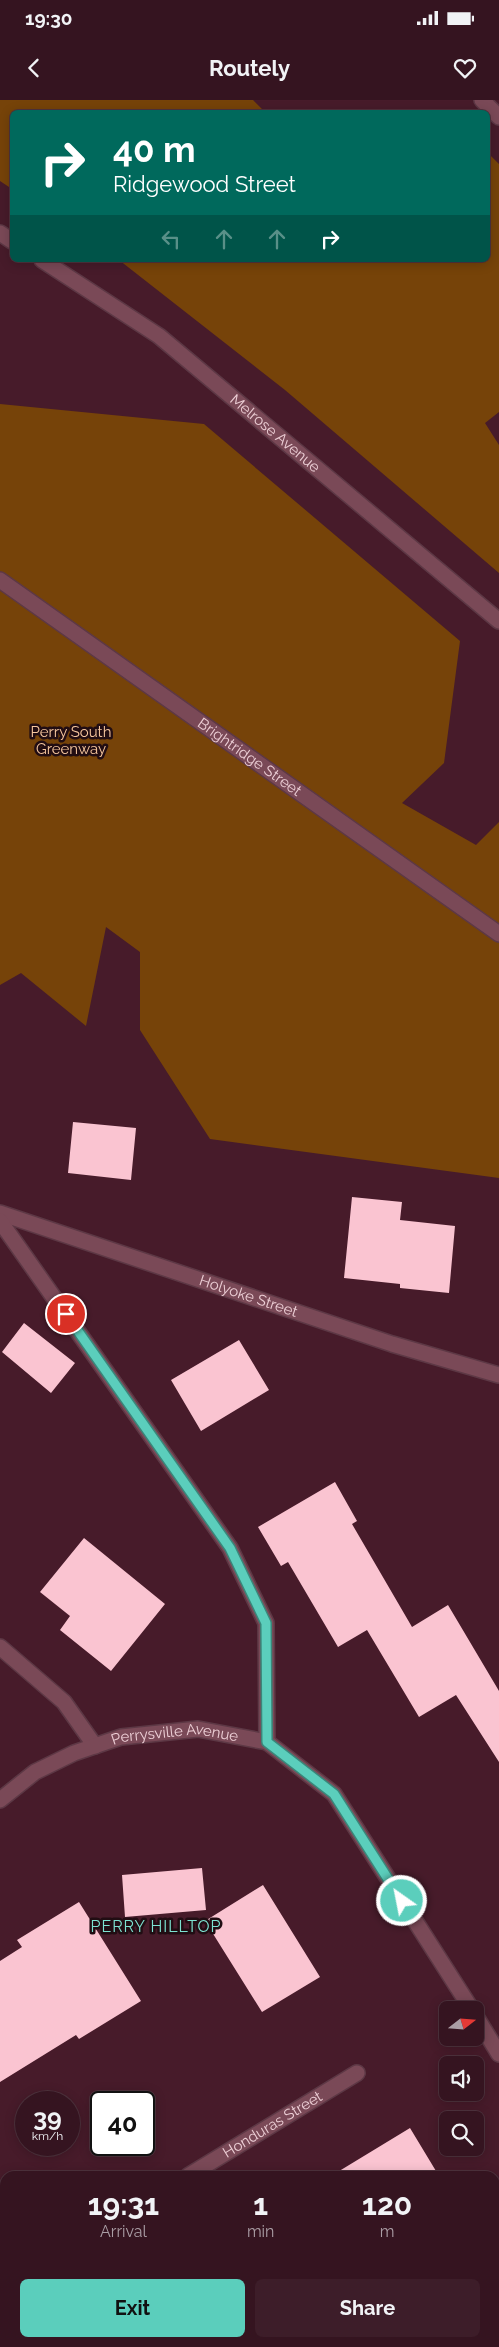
<!DOCTYPE html>
<html lang="en">
<head>
<meta charset="utf-8">
<style>
  body { margin:0; font-family:Raleway,sans-serif; background:#3d1d29; color:#f1f3f6; height:100vh; display:flex; flex-direction:column; font-size:19px; white-space:nowrap }
  * { box-sizing:border-box; margin:0 }
  p { font-size:16px; color:#aa9ea5 }
  .icon { flex:none; width:28px; height:28px; fill:none; stroke:currentColor; stroke-width:2; stroke-linecap:round; stroke-linejoin:round }
  .map { position:relative; flex:1; overflow:hidden }
  .drawer { position:absolute; left:0px; top:2071px; width:500px; height:176px; display:flex; flex-direction:column; background:#351420; border-radius:15px 15px 0 0; box-shadow:0 2px 12px #0003,0 0 0 1px #4f333e }
  .drawer>* { flex:none }
  .hud { position:absolute; left:10px; top:10px; width:480px; height:152px; border-radius:8px; box-shadow:0 2px 12px #0003,0 0 0 1px #4f333e; background:#00695c; color:#fff; overflow:hidden }
  .needle { width:32px; rotate:73deg }
  .controls { position:absolute; left:439px; top:1901px; display:grid; gap:10px }
  .controls a { display:grid; place-items:center; width:45px; height:45px; border-radius:8px; background:#351420; box-shadow:0 2px 12px #0003,0 0 0 1px #4f333e; font-size:25px }
  .speed { position:absolute; left:15px; top:1991px; display:flex; gap:10px; font-size:25px; font-weight:700; text-align:center }
  .speed>* { display:grid; place-content:center; width:65px; height:65px; border-radius:50%; background:#351420; box-shadow:0 2px 12px #0003,0 0 0 1px #4f333e; line-height:1 }
  .speed small { font-size:12px; font-weight:400 }
  .speed .limit { border:2px solid #111; border-radius:8px; background:#fff; color:#111 }
  .pin { position:absolute; display:grid; place-items:center; width:42px; height:42px; color:#fff; margin:-21px; border:2px solid #fff; border-radius:50%; box-shadow:0 1px 5px #0007 }
  .me { position:absolute; width:55px; margin:-28px; rotate:327deg; stroke-linejoin:round; filter:drop-shadow(0 0 4px #0008) }
  .turn { display:flex; align-items:center; gap:18px; height:105px; padding:0 20px; font-size:22px }
  .turn .icon { width:65px; height:65px; stroke-width:2.5 }
  .turn b { display:block; font-size:35px; line-height:42px }
  .lanes { display:flex; align-items:center; height:48px; padding:0 20px; background:#0003; justify-content:center; gap:25px; direction:ltr }
  .lanes .off { opacity:.35 }
  .eta { display:flex; justify-content:space-evenly; align-items:center; height:85px; text-align:center }
  .eta b { font-size:30px; font-weight:700; line-height:35px }
  .action { display:flex; gap:10px; margin-top:auto; padding:10px 20px }
  .action a { flex:1; height:58px; border-radius:8px; background:#5bcebc; color:#111; font-size:20px; font-weight:700; line-height:58px; text-align:center }
  .action a+a { background:#3d1d29; color:#f1f3f6 }
  .status { display:flex; justify-content:space-between; align-items:center; height:35px; padding:0 25px; background:#351420; direction:ltr }
  .status svg { height:14px; fill:currentColor }
  header { display:flex; justify-content:space-between; align-items:center; height:65px; padding:0 20px; background:#351420; font-size:22px; font-weight:700 }
  .map>svg:first-child { display:block }
  .green { fill:#764309 }
  .building { fill:#fac4d1 }
  .lines { fill:none; stroke-linecap:round; stroke-linejoin:round }
  .minor-casing { stroke:#5d3845; stroke-width:18 }
  .minor { stroke:#7a4957; stroke-width:15 }
  .route-casing { stroke:#3b867a; stroke-width:12 }
  .route { stroke:#5bcebc; stroke-width:9 }
  .labels { text-anchor:middle; dominant-baseline:central; stroke-width:5; stroke-linejoin:round; paint-order:stroke }
  .street-label { font-size:15px; fill:#edcfd6; stroke:#210d13 }
  .park-label { font-size:15px; fill:#f8c89f; stroke:#210d13 }
  .neighbourhood-label { font-size:16px; letter-spacing:1px; fill:#7de3d2; stroke:#210d13 }
</style>
</head>
<body>
<div class="status"><b>19:30</b><svg viewBox="0 0 49 12"><path d="M0 12V9h3v3zM5 12V6h3v6zM10 12V3h3v9zM15 12V0h3v12zM26 1h20v11H26zM47 4h2v5h-2z"/></svg></div>
<header><svg class="icon" aria-label="back" viewBox="0 0 24 24"><path d="M15 5l-7 7 7 7"/></svg>Routely<svg class="icon" aria-label="heart" viewBox="0 0 24 24"><path d="M12 20l-8-8c-3-5 5-10 8-4 3-6 11-1 8 4z"/></svg></header>
<div class="map">
<svg width="499" height="2247" viewBox="0 0 499 2247">
  <rect width="100%" height="100%" fill="#471b2a"/>
  <path class="green" d="M0,0H253L265,12H12V89L0,81Z
    M488,53L499,64V312L485,323L499,345V473L285,290L119,160H488Z
    M0,304L204,324L460,541L444,663L402,703L476,745L499,722V1078L210,1039L140,930V852L106,827L86,926L21,873L0,885Z"/>
  <path class="building" d="M73,1022L136,1028L131,1080L68,1073Z
    M352,1097L402,1102L400,1120L455,1126L449,1193L400,1188V1184L344,1178Z
    M24,1223L75,1263L51,1293L2,1252Z
    M239,1240L269,1290L201,1331L171,1280Z
    M335,1382L357,1421L352,1424L412,1527L448,1505L499,1591V1662L456,1595L419,1617L367,1530L338,1547L288,1462L281,1466L258,1427Z
    M84,1438L165,1504L111,1571L60,1530L70,1516L40,1492Z
    M202,1768L206,1810L125,1817L122,1775Z
    M263,1785L320,1877L262,1912L205,1821Z
    M79,1802L141,1901L79,1939L76,1935L0,1982V1861L22,1847L17,1840Z
    M410,2028L439,2076H331Z"/>
  <g class="lines">
    <defs>
      <g id="minor">
        <path d="M482,0L499,17"/>
        <path d="M0,133L12,141"/>
        <path id="s1" d="M42,160L159,236L499,521"/>
        <path id="s2" d="M0,480L499,834"/>
        <path id="s3" d="M0,1113L392,1244L499,1275"/>
        <path d="M0,1121L230,1448L266,1523L267,1642"/>
        <path d="M0,1547L64,1602L95,1646"/>
        <path id="s4" d="M0,1700L35,1672L74,1653L121,1637L198,1629L267,1642L334,1694L472,1910"/>
        <path d="M475,1915L499,1954"/>
        <path id="s5" d="M188,2076L357,1973"/>
        <path d="M0,2190L5,2187"/>
        <path d="M302,2242L305,2247"/>
      </g>
    </defs>
    <use href="#minor" class="minor-casing"/>
    <use href="#minor" class="minor"/>
  </g>
  <g class="lines">
    <defs>
      <path id="route" d="M66,1214L230,1448L266,1523L267,1642L334,1694L402,1801"/>
    </defs>
    <use href="#route" class="route-casing"/>
    <use href="#route" class="route"/>
  </g>
  <g class="labels">
    <g class="street-label">
      <text stroke="none"><textPath href="#s1" startOffset="291">Melrose Avenue</textPath></text>
      <text stroke="none"><textPath href="#s2" startOffset="306">Brightridge Street</textPath></text>
      <text stroke="none"><textPath href="#s3" startOffset="262">Holyoke Street</textPath></text>
      <text stroke="none"><textPath href="#s4" startOffset="192">Perrysville Avenue</textPath></text>
      <text stroke="none"><textPath href="#s5" startOffset="99">Honduras Street</textPath></text>
    </g>
    <g class="park-label">
      <text x="71" y="632">Perry South<tspan x="71" dy="17">Greenway</tspan></text>
    </g>
    <g class="neighbourhood-label">
      <text x="156" y="1826">PERRY HILLTOP</text>
    </g>
  </g>
</svg>
<div class="controls">
<a><svg class="needle" viewBox="-14 -14 28 28"><path d="M0-13l5 13h-10z" fill="#e53935"/><path d="M0 13l5-13h-10z" fill="#aa9ea5"/></svg></a>
<a><svg class="icon" aria-label="sound" viewBox="0 0 24 24"><path d="M4 9h4l5-4v14l-5-4H4zM17 9q2 3 0 6"/></svg></a>
<a><svg class="icon" aria-label="search" viewBox="0 0 24 24"><circle cx="10" cy="10" r="6"/><path d="M15 15l6 6"/></svg></a>
</div>
<div class="speed"><div>39<small>km/h</small></div><div class="limit">40</div></div>
<div class="pin" style="left:66px;top:1214px;background:#d93025"><svg class="icon" aria-label="arrive" viewBox="0 0 24 24"><path d="M6 21V4h12l-3 4 3 4H6"/></svg></div>
<svg class="me" style="left:402px;top:1801px" viewBox="-20 -20 40 40"><circle r="17" fill="#5bcebc" stroke="#fff" stroke-width="3"/><path d="M0-11L8 9 0 5-8 9z" fill="#fff"/></svg>
<div class="hud">
<div class="turn"><svg class="icon" aria-label="right" viewBox="0 0 24 24"><path d="M7 20v-9h11M14 6l5 5-5 5"/></svg><div><b>40 m</b>Ridgewood Street</div></div>
<div class="lanes"><svg class="icon off" aria-label="left" viewBox="0 0 24 24"><path d="M17 20v-9H6M10 6l-5 5 5 5"/></svg><svg class="icon off" aria-label="ahead" viewBox="0 0 24 24"><path d="M12 20V5M6 11l6-6 6 6"/></svg><svg class="icon off" aria-label="ahead" viewBox="0 0 24 24"><path d="M12 20V5M6 11l6-6 6 6"/></svg><svg class="icon" aria-label="right" viewBox="0 0 24 24"><path d="M7 20v-9h11M14 6l5 5-5 5"/></svg></div>
</div>
<section class="drawer">
<div class="eta">
<div><b>19:31</b><p>Arrival</p></div>
<div><b>1</b><p>min</p></div>
<div><b>120</b><p>m</p></div>
</div>
<div class="action"><a>Exit</a><a>Share</a></div>
</section>
</div>
</body>
</html>
